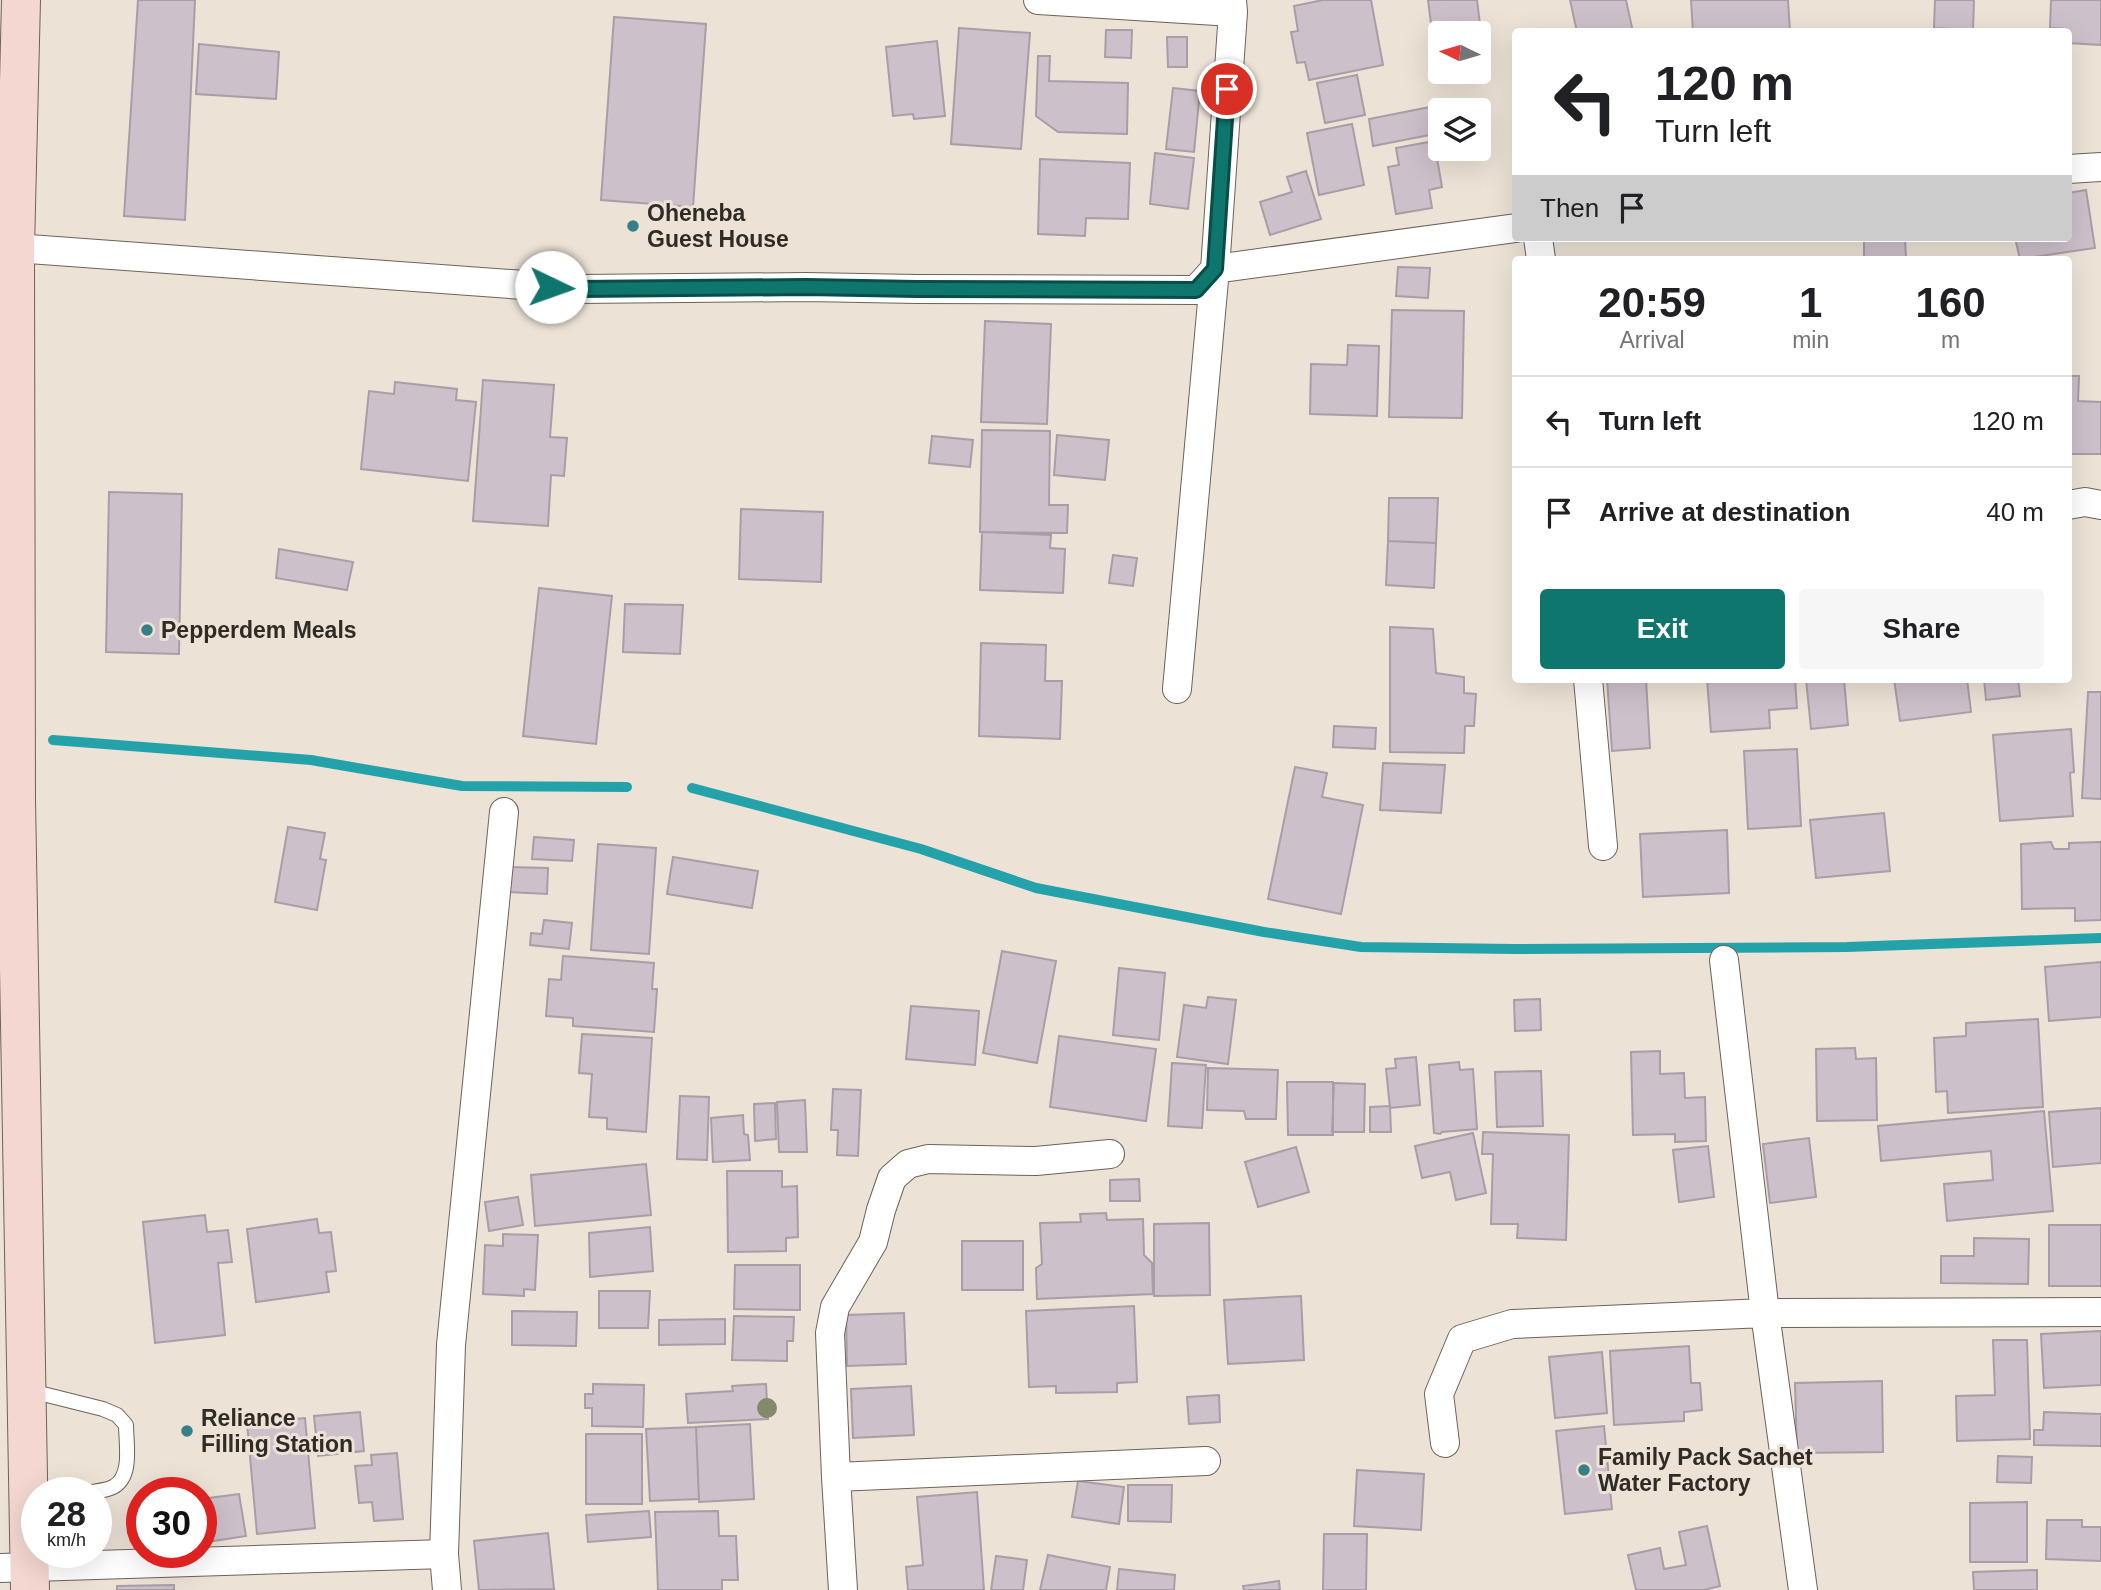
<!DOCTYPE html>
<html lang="en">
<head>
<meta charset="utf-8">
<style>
  body { margin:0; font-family:Arial,sans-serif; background:#f6f6f6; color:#202124; height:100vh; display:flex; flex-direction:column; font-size:26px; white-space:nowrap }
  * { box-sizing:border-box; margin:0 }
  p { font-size:23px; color:#757577 }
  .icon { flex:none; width:38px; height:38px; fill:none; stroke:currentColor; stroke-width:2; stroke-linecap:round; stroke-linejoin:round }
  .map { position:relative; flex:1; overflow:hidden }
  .drawer { position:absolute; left:1512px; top:256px; width:560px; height:427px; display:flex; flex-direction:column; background:#fff; border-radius:7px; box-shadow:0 7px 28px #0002 }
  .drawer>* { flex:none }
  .banner { position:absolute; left:1512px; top:28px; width:560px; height:214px; border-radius:7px; box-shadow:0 7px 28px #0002; background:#fff; color:#202124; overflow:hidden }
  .needle { width:46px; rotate:275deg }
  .controls { position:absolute; left:1428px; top:21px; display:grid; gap:14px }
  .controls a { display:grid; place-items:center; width:63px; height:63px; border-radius:7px; background:#fff; box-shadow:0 7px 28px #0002; font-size:35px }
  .speed { position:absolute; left:21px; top:1477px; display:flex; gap:14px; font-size:35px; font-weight:700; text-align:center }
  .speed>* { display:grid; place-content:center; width:91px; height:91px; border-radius:50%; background:#fff; box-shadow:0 7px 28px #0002; line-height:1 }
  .speed small { font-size:18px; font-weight:400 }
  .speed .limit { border:10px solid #d22; background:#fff; color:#111 }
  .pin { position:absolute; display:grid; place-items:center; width:60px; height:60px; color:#fff; margin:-30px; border:4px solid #fff; border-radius:50%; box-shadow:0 2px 7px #0007 }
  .me { position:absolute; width:77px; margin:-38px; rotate:93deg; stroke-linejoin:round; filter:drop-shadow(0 0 5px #0008) }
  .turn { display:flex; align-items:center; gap:24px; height:147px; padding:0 28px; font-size:32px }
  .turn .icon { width:91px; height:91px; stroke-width:2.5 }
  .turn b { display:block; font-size:49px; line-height:60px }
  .then { display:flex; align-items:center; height:66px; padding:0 28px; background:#0003; gap:14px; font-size:26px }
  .eta { display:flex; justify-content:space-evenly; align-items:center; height:119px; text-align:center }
  .eta b { font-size:42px; font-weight:800; line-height:49px }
  .action { display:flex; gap:14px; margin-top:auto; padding:14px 28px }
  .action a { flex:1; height:80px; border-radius:7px; background:#0f766e; color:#fff; font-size:28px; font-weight:800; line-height:80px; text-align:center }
  .action a+a { background:#f6f6f6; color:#202124 }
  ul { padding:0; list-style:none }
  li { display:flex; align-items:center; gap:21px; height:91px; padding:0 28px; border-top:2px solid #e0e0e0 }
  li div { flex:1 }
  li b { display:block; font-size:26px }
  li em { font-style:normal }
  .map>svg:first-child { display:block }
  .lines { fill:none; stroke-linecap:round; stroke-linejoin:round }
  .stream { stroke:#23a3a9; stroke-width:10 }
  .building { fill:#ccc0ca; stroke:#a99da7; stroke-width:2 }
  .lane-casing { stroke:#6c6359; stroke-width:16 }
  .street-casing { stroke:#6c6359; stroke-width:30 }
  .secondary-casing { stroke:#6c6359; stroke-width:40 }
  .lane { stroke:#fff; stroke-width:14 }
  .street { stroke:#fff; stroke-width:28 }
  .secondary { stroke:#f3d7d0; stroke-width:38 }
  .tree { fill:#828a69 }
  .route-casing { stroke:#0a4d48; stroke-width:18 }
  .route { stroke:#0f766e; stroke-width:12 }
  .poi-dot { fill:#377f87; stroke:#ece2d6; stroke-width:2.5 }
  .labels { text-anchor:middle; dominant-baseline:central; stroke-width:6; stroke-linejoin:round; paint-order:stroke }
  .poi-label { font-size:23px; font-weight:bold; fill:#2f2b26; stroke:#ece2d6; text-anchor:start }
</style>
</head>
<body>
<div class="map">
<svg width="2101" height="1590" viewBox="0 0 2101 1590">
  <rect width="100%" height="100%" fill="#ece2d6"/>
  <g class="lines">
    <path class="stream" d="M53,740L311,760L462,786L627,787
      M692,788L921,849L1036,888L1264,932L1361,947L1515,949L1847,947L2101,938"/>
  </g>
  <path class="building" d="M138,0H195L185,220L124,216Z
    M1323,0H1371L1383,65L1309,80L1305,62L1297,63L1291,32L1298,31L1294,6Z
    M1428,0H1477L1484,57H1479V33H1440V62L1436,63Z
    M1570,0H1626L1633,32H1577Z
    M1691,0H1788L1790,32H1693Z
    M1935,0H1974L1973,30L1934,28Z
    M2051,0H2101V45L2068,43V32H2066L2067,29L2050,28Z
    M614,17L706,24L693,207L601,200Z
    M959,28L1030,33L1021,149L951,144Z
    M1106,30H1132L1131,58L1105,57Z
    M1167,37H1187V67H1168Z
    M937,41L945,116L914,119L913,114L893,116L886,47Z
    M199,44L279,52L276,99L196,94Z
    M1038,56H1050L1049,81L1128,83L1127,134L1058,132L1036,116Z
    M1357,75L1365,115L1325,123L1317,83Z
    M1173,88L1200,91L1194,152L1166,149Z
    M1430,107L1435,134L1373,146L1369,119Z
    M1352,124L1364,185L1319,195L1307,133Z
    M1434,141L1442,187L1429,190L1432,208L1396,214L1388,167L1399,165L1396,148Z
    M1155,153L1194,158L1188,209L1150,204Z
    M1040,159L1130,163L1128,219L1086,218L1085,236L1038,234Z
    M1306,171L1321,219L1270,235L1260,202L1292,192L1287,177Z
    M2086,190L2095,248L2020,259L2015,238H2068V193Z
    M1864,238H1905L1906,259H1864Z
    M1398,267L1430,268L1428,298L1396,296Z
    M1392,310L1464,311L1462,418L1389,417Z
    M985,321L1051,324L1047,424L981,422Z
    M1348,345L1379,346L1377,416L1310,414L1311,364L1347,365Z
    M2068,376H2079L2078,401L2101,402V454H2068Z
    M483,380L554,385L550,437L567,438L564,476L551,475L548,526L473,521Z
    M395,382L457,389L456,400L476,402L468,481L361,469L369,391L394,394Z
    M982,430L1050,431L1049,505H1068L1067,533L980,532Z
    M1057,435L1109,440L1105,480L1054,475Z
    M932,436L973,440L970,467L929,463Z
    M109,492L182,494L179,654L106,652Z
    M1389,498H1438L1436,543L1388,541Z
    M741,509L823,512L821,582L739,579Z
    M982,532L1051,535L1050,548L1065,549L1063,593L980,590Z
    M1388,541L1436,543L1434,588L1386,585Z
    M279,549L353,562L347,590L276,578Z
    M1113,555L1137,558L1133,586L1109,583Z
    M539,588L612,596L596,744L523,736Z
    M625,604L683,605L680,654L623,652Z
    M1390,627L1433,629L1436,673L1464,677V693L1476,694L1474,726H1465L1464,753L1390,752Z
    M981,643L1046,645L1045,681H1062L1060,739L979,736Z
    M1607,679H1646L1650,748L1612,751Z
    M1707,679H1795L1797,708L1769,710L1770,728L1711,732Z
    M1806,679H1844L1848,725L1811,729Z
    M1894,679H1967L1971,712L1900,721Z
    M1984,679H2018L2020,696L1986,700Z
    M2088,692H2101V799L2082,798Z
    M1334,726L1376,728L1375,749L1333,747Z
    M2071,729L2074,772L2070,773L2073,816L2000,821L1993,735Z
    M1797,749L1801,826L1748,829L1744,751Z
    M1383,763L1445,765L1441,813L1380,810Z
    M1295,767L1327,773L1322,797L1363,805L1341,914L1268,899Z
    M1884,813L1890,871L1816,878L1810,820Z
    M288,827L325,833L320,859L326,860L317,910L275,902Z
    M1727,830L1729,893L1643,897L1640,834Z
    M534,837L574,840L572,861L532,859Z
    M2051,842L2054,849H2069V843L2101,842V920L2075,921V908L2022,909L2021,844Z
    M598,844L656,848L649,954L591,950Z
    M673,857L758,871L752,908L667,894Z
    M507,867L548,868L547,894L506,892Z
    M544,920L572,923L569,949L530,945L531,933L542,934Z
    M1002,951L1056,961L1037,1063L983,1053Z
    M563,956L654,963L652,989H657L654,1032L573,1026V1018L546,1016L549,979L561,980Z
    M2101,962V1017L2049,1021L2045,967Z
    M1119,968L1165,973L1159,1040L1113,1035Z
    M1208,997L1236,1000L1228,1064L1177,1057L1184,1005L1206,1008Z
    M1540,999L1541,1030L1515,1031L1514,1000Z
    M911,1006L979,1011L975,1065L906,1059Z
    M2038,1019L2043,1107L1948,1113L1947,1091L1936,1092L1934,1038L1966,1036V1023Z
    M582,1034L652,1038L646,1132L607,1129V1118L589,1117L592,1074L579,1073Z
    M1059,1036L1156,1049L1146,1121L1050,1107Z
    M1855,1048L1856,1059L1876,1058L1877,1120L1817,1121L1816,1049Z
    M1660,1051V1074L1684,1073L1685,1098L1705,1097L1706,1141L1675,1142V1134L1633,1135L1631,1052Z
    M1416,1057L1420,1105L1390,1108L1386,1069L1396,1068L1395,1059Z
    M1459,1062L1460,1070L1473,1069L1477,1129L1442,1132L1440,1134L1434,1133L1429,1065Z
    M1172,1063L1206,1065L1202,1128L1168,1126Z
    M1208,1068L1278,1070L1276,1119H1246L1244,1111L1207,1110Z
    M1541,1071L1543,1126L1497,1127L1495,1072Z
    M1287,1082H1333V1135H1288Z
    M1334,1083L1365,1084L1364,1132H1332Z
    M833,1089L861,1090L858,1156L837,1155L838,1130H831Z
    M680,1096L709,1097L707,1160L677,1159Z
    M805,1100L807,1152H779L777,1102Z
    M775,1103L776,1139L755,1141L754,1104Z
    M1390,1106L1391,1132H1370V1107Z
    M2101,1108V1163L2053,1167L2049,1112Z
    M2044,1111L2053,1211L1947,1221L1944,1184L1993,1180L1991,1151L1881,1161L1878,1126Z
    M743,1115L744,1134L748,1135L750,1160L713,1162L711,1118Z
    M1483,1132L1569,1135L1566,1240L1517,1238L1518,1224H1491L1493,1154H1482Z
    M1473,1133L1486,1193L1456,1200L1450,1172L1422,1178L1415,1146Z
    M1809,1138L1816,1197L1770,1203L1763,1144Z
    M1708,1146L1714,1197L1679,1202L1673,1150Z
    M1296,1147L1309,1192L1258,1207L1245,1162Z
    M646,1164L651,1215L535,1226L531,1175Z
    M727,1171H782V1187L797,1186L798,1237L786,1238V1251L728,1252Z
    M1139,1179L1140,1201H1110V1180Z
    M518,1197L523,1225L489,1231L485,1202Z
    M1106,1213L1107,1220L1143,1219L1144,1255L1152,1263L1153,1294L1037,1299L1036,1268L1042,1264L1040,1223L1081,1222L1080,1214Z
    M205,1215L207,1232L228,1230L232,1262L218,1263L225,1335L155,1343L143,1222Z
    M317,1219L319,1233L331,1232L336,1271L326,1272L329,1292L256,1302L247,1229Z
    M1209,1223L1210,1295L1154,1296V1224Z
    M2049,1225H2101V1286H2049Z
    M650,1227L653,1271L590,1277L589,1233Z
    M503,1234L538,1235L535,1290L524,1289V1296L483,1294L485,1245L503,1246Z
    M1974,1238L2029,1239L2028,1284L1941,1283V1256H1974Z
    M962,1241H1023V1290H962Z
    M735,1265H800V1310L734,1309Z
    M599,1291H650L648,1328H599Z
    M1301,1296L1304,1360L1228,1364L1224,1300Z
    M1134,1306L1137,1382L1117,1383V1392L1056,1393V1386L1029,1387L1026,1311Z
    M512,1311L577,1312L576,1346L512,1345Z
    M904,1313L906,1364L847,1366L846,1315Z
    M734,1316L794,1317L793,1341H787V1361L732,1360Z
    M725,1319V1344L659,1345V1320Z
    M2101,1331V1385L2044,1388L2041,1334Z
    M1993,1340H2027L2030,1439L1957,1441L1956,1396L1995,1395Z
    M1689,1346L1691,1383H1700L1702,1410L1684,1412V1421L1614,1425L1610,1351Z
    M1602,1352L1607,1413L1555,1418L1549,1357Z
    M1882,1381L1883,1452L1797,1453L1795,1383Z
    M593,1384L644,1385L643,1427L592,1426V1408H585V1394H593Z
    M766,1384L768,1419L688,1423L686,1394L733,1391L732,1386Z
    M911,1386L914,1435L853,1438L851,1389Z
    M1219,1395L1220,1422L1189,1424L1187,1397Z
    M360,1412L364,1451L318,1456L314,1416Z
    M2044,1412L2101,1414V1446L2034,1445V1430H2043Z
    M305,1418L315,1528L257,1534L247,1423Z
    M750,1424L754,1499L699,1502L696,1427Z
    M1604,1426L1612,1509L1565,1514L1556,1431Z
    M696,1427L699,1499L650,1501L646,1429Z
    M586,1434H642V1504H586Z
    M397,1453L403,1519L374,1521L372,1502L359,1503L355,1466L372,1465L371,1455Z
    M1998,1456L2032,1457L2031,1483L1997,1482Z
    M1357,1470L1424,1474L1421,1530L1354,1526Z
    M1078,1481L1124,1487L1119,1524L1072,1517Z
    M1128,1485H1172L1171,1522L1128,1521Z
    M977,1492L984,1590H908L906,1567L923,1565L917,1497Z
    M239,1494L246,1536L201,1543V1499Z
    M2027,1502V1562H1970V1503Z
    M649,1511L651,1537L588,1542L586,1515Z
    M718,1511L719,1536H736L738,1580H722V1590H658L655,1512Z
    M2047,1520H2082V1527H2101V1561L2046,1559Z
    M1707,1526L1720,1586L1704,1590H1636L1628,1555L1660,1548L1664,1569L1686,1565L1679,1532Z
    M548,1533L554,1589L479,1590L474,1541Z
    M1324,1534H1367L1366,1590H1323Z
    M1048,1555L1110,1567L1106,1590H1040Z
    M996,1556L1027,1560L1023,1590H991Z
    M1119,1569L1175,1575L1174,1590H1117Z
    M2037,1570V1590H1974L1973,1572Z
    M1279,1581L1280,1590H1244L1243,1586Z
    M174,1585V1590H117V1586Z"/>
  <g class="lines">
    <defs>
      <path id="lane" d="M27,1390L103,1409L117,1415L126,1425C126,1443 133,1477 113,1487C106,1491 94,1491 86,1493"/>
      <path id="street" d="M1038,0L1233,12
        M2068,169L2101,167
        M1538,238L1541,259
        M15,248L578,289L806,287L917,289L1196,290L1215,269L1516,228
        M2068,505L2085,502L2101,505
        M1588,679L1603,846
        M1177,689L1215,269L1233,12L1232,0
        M1724,960L1765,1313L1803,1590
        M1445,1443L1439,1394L1462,1339L1512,1324L1765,1313L2101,1312
        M836,1477L1206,1461
        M0,1568L444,1554
        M447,1590L444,1554L451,1345L504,812
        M843,1590L836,1477L830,1333L835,1307L873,1242L881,1210L892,1178L908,1164L928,1159L1036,1161L1110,1154"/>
      <path id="secondary" d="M21,0L15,248L16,799L30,1590"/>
    </defs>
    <use href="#lane" class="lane-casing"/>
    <use href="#street" class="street-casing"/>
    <use href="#secondary" class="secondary-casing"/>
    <use href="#lane" class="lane"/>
    <use href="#street" class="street"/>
    <use href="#secondary" class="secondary"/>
  </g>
  <circle class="tree" cx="767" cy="1408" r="10"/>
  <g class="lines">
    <defs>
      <path id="route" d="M551,287L578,289L806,287L917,289L1196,290L1215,269L1227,89"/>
    </defs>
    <use href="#route" class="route-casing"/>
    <use href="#route" class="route"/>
  </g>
  <g class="poi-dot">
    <circle cx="633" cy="226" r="7"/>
    <circle cx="147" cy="630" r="7"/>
    <circle cx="187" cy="1431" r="7"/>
    <circle cx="1584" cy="1470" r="7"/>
  </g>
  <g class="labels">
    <g class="poi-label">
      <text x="647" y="213">Oheneba<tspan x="647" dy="26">Guest House</tspan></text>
      <text x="161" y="630">Pepperdem Meals</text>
      <text x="201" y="1418">Reliance<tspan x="201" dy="26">Filling Station</tspan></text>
      <text x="1598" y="1457">Family Pack Sachet<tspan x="1598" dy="26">Water Factory</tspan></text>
    </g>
  </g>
</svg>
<div class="controls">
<a><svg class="needle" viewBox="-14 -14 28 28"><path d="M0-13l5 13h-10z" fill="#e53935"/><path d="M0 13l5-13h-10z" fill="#757577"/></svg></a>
<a><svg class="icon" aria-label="layers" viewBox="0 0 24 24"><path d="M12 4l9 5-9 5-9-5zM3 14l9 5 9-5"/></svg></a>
</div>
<div class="speed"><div>28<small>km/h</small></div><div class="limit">30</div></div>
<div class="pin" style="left:1227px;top:89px;background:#d93025"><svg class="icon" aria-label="arrive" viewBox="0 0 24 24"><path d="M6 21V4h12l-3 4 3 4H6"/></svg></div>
<svg class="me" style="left:551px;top:287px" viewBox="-20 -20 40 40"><circle r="19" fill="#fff"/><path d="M0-13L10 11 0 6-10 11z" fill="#0f766e"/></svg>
<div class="banner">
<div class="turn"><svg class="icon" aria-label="left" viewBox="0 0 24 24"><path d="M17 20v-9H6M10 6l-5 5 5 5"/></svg><div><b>120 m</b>Turn left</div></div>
<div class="then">Then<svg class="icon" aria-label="arrive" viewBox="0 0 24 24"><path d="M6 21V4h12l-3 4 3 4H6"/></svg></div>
</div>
<section class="drawer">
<div class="eta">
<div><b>20:59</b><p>Arrival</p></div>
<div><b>1</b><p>min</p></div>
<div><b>160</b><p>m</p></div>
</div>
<ul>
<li><svg class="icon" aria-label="left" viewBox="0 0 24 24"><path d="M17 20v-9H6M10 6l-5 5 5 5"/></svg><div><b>Turn left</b></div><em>120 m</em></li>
<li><svg class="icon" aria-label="arrive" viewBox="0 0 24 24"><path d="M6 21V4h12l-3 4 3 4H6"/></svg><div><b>Arrive at destination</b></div><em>40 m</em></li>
</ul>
<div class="action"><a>Exit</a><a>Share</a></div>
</section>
</div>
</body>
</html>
